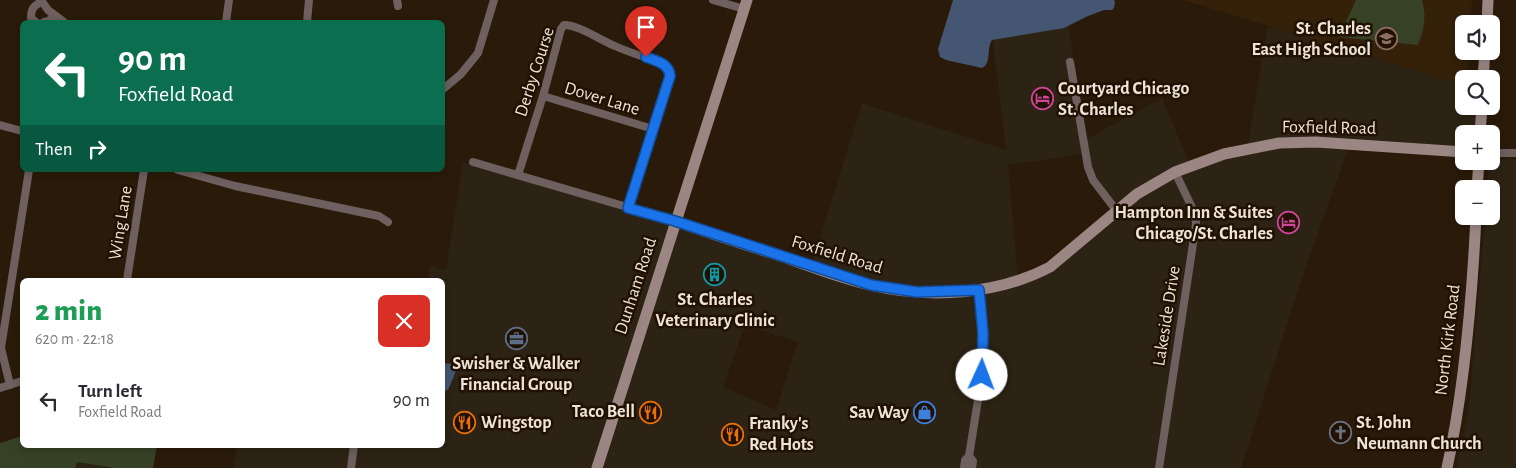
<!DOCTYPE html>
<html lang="en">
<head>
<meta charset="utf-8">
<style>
  body { margin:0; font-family:"Alegreya Sans",sans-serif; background:#f2f2f3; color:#2b2b33; height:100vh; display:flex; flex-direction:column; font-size:19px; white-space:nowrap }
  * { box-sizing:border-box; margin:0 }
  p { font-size:16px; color:#7c7c81 }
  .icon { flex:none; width:28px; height:28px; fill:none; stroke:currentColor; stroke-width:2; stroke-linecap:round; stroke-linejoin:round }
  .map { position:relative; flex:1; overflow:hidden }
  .details { position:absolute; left:20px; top:278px; width:425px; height:170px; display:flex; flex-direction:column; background:#fff; border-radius:8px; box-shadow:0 2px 8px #0003 }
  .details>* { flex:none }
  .guide { position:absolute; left:20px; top:20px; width:425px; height:152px; border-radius:8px; box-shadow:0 2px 8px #0003; background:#0b6e4f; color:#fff; overflow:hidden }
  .fabs { position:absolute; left:1455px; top:15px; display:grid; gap:10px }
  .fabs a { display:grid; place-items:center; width:45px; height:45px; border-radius:8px; background:#fff; box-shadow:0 2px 8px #0003; font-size:25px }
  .pin { position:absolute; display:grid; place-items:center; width:42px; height:42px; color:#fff; margin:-51px -21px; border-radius:50% 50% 50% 0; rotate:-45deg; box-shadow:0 0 5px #0007 }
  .pin .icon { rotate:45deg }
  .me { position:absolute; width:55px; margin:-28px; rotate:2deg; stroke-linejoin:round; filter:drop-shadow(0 0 4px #0008) }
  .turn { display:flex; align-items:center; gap:18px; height:105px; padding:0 15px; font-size:22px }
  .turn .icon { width:65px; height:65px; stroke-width:2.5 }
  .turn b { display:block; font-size:35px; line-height:42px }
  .then { display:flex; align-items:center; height:48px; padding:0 15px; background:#0003; gap:10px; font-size:19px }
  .round { display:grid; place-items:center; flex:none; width:52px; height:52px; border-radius:8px; background:#f2f2f3 }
  .head { display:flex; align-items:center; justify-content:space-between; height:85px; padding:0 15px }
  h1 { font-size:30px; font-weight:800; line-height:38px; color:#1e9e55 }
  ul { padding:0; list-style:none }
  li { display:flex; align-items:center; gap:15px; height:75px; padding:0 15px }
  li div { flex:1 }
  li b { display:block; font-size:19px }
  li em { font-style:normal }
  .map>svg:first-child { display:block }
  .commercial { fill:#2d2314; fill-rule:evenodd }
  .built { fill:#352009 }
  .green { fill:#374125 }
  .water { fill:#445672 }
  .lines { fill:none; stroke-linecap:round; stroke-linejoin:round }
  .street { stroke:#6d605f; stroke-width:8 }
  .secondary { stroke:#9b8684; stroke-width:11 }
  .route-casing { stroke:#114b97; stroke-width:12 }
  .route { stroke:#1a73e8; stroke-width:9 }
  .labels { text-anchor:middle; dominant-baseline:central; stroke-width:5; stroke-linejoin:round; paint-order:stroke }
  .poi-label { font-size:18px; font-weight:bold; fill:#eee3d8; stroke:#201102; text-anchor:end }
  .street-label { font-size:18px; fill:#eee3d8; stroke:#201102 }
</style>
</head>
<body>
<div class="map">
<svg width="1516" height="468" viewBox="0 0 1516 468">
  <rect width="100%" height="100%" fill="#2a1a09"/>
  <path class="commercial" d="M1068,21L1085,140L1162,98L1189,162L1112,210L1089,180L1082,154L1008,165L1018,278L947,289L892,287L812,264L862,103L1006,150L992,32Z
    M1268,26L1464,85V106H1478L1476,134H1464V147L1346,138L1284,137L1248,144Z
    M1349,146L1301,281L1241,468H971L987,354V330L984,293L1029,281L1138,196L1179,173L1266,147Z
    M1516,159V468H1457L1470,399L1485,216H1491V189H1487L1489,161Z
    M463,162L670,223L593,468H353L356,445H442V280H428L430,265L446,271Z
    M677,225L858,286L977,292L980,332L978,372L965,468H600ZM745,325L798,342L776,410L723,387Z
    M237,445H351L348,468H233Z
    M76,462L114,468H75Z"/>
  <path class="built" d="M1183,0H1472L1470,24H1464V51H1468L1467,79H1464V85Z"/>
  <path class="green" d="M1356,0H1422C1427,16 1424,30 1418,45L1339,37Z
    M22,436V445H157L153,468H114L77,462L75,468H0V443Z"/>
  <path class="water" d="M953,0H1114L1115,2L1114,8L1112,10H1104L1088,16L1064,28L992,40C986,49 992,63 982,68L946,60L940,57L938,49Z
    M443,363L452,364L456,371L448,390L443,391Z"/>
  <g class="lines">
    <path class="street" d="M41,0L48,10L64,22
      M397,0L398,6
      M713,0L744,9
      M36,22L31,18C31,8 34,6 42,1
      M44,22L49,21L54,15
      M226,22L229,0
      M307,22L309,0
      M1070,62L1088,167L1093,180L1116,210
      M442,90L461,74L478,53L494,0
      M543,96L653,129
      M0,125L22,131
      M1491,153H1516
      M473,162L675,221
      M178,170L235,186L379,216L388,222
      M518,175L543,96L561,29L564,25C579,25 600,40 615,46C630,53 645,57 660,62C668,67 671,72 669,81L628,208
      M127,280L144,170
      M10,385L1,348L29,170
      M0,388L22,381
      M969,456L973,461L972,468
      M351,468L354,445
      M964,468L965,460L969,456L982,375L983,333L979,290
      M1159,468L1196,224L1195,214L1175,172"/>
    <path class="secondary" d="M1487,24L1488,0
      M1483,79L1485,51
      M1480,134L1482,106
      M1477,189L1479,161
      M675,221C712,234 749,246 787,258C814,268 841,278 870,285C928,299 997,295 1050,267L1137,194L1175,172L1224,154L1279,143L1316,142L1464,152
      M597,468L747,0
      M1447,468C1465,386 1472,300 1476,216"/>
  </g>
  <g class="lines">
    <defs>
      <path id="route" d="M646,57C656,61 669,63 670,76L628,208L675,221L871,285L917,292L979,290L983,333L982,375"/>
    </defs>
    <use href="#route" class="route-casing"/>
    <use href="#route" class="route"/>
  </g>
  <defs>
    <symbol id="school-ring" viewBox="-11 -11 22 22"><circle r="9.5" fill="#201102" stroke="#8d6e63" stroke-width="1.5"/><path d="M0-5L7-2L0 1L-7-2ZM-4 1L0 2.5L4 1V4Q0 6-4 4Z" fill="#8d6e63"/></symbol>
    <symbol id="hotel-ring" viewBox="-11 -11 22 22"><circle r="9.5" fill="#201102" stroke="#d1479c" stroke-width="1.5"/><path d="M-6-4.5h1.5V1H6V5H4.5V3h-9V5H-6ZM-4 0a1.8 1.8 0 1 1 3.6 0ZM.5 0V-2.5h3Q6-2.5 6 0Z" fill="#d1479c"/></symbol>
    <symbol id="building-ring" viewBox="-11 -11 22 22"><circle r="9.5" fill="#201102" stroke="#0f9aa8" stroke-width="1.5"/><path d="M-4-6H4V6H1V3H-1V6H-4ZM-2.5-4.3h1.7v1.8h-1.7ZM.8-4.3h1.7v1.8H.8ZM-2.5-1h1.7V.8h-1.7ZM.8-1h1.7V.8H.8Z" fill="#0f9aa8"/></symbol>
    <symbol id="office-ring" viewBox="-11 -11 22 22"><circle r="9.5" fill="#201102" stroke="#5c6f8a" stroke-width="1.5"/><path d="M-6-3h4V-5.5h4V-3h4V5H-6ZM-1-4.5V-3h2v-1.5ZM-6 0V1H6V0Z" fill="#5c6f8a"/></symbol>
    <symbol id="restaurant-ring" viewBox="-11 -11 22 22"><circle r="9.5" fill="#201102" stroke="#e8710a" stroke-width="1.5"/><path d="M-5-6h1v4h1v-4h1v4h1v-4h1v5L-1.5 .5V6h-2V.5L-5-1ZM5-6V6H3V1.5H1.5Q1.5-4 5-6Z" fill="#e8710a"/></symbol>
    <symbol id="shop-ring" viewBox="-11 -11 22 22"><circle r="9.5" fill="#201102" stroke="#3f7fe0" stroke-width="1.5"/><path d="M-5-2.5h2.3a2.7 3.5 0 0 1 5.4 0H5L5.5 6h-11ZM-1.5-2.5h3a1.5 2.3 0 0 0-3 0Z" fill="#3f7fe0"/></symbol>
    <symbol id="church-ring" viewBox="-11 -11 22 22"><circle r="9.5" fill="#201102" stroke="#6b7280" stroke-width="1.5"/><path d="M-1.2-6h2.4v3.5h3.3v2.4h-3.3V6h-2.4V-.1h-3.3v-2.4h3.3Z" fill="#6b7280"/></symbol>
  </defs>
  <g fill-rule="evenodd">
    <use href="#school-ring" x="1374" y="26" width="25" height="25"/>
    <use href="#hotel-ring" x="1030" y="86" width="25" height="25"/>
    <use href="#hotel-ring" x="1276" y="210" width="25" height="25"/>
    <use href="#building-ring" x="702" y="262" width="25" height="25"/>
    <use href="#office-ring" x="504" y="326" width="25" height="25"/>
    <use href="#restaurant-ring" x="638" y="400" width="25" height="25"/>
    <use href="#shop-ring" x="912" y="400" width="25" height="25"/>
    <use href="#restaurant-ring" x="452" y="410" width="25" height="25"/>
    <use href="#church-ring" x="1328" y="420" width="25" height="25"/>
    <use href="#restaurant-ring" x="720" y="422" width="25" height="25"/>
  </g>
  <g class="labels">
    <g class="poi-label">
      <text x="1371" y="29">St. Charles<tspan x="1371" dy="21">East High School</tspan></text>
      <text x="1058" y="89" text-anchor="start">Courtyard Chicago<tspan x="1058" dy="21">St. Charles</tspan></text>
      <text x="1273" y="213">Hampton Inn &amp; Suites<tspan x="1273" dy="21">Chicago/St. Charles</tspan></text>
      <text x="715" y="300" text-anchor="middle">St. Charles<tspan x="715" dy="21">Veterinary Clinic</tspan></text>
      <text x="516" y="364" text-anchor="middle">Swisher &amp; Walker<tspan x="516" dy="21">Financial Group</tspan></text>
      <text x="635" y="412">Taco Bell</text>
      <text x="909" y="413">Sav Way</text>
      <text x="481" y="423" text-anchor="start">Wingstop</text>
      <text x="1356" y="423" text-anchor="start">St. John<tspan x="1356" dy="21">Neumann Church</tspan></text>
      <text x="749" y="424" text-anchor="start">Franky's<tspan x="749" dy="21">Red Hots</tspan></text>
    </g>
    <g class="street-label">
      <text transform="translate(535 72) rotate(-72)">Derby Course</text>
      <text transform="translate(602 99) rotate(17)">Dover Lane</text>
      <text transform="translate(1329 128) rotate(1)">Foxfield Road</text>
      <text transform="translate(121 223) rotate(-81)">Wing Lane</text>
      <text transform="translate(837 255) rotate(17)">Foxfield Road</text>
      <text transform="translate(636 286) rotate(-72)">Dunham Road</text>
      <text transform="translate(1167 316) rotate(-81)">Lakeside Drive</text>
      <text transform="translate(1448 340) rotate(-83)">North Kirk Road</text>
    </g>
  </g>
</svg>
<div class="fabs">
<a><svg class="icon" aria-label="sound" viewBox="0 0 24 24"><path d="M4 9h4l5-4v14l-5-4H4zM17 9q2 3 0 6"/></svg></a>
<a><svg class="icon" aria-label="search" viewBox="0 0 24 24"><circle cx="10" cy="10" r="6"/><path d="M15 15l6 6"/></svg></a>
<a>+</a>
<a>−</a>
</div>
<div class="pin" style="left:646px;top:57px;background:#d93025"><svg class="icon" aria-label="arrive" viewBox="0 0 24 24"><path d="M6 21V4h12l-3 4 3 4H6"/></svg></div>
<svg class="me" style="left:982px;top:375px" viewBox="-20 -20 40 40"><circle r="19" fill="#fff"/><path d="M0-13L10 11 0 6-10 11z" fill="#1a73e8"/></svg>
<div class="guide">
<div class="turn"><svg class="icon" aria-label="left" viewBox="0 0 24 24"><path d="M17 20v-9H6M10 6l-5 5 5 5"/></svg><div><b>90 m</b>Foxfield Road</div></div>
<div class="then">Then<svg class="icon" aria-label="right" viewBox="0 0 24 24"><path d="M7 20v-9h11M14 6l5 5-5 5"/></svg></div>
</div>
<section class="details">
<div class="head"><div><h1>2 min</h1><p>620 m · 22:18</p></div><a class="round" style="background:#d93025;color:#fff"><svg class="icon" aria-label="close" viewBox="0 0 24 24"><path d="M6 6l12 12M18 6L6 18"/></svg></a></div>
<ul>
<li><svg class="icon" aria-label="left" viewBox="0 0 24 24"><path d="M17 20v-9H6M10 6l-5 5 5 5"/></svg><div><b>Turn left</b><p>Foxfield Road</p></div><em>90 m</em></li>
</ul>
</section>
</div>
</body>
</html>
